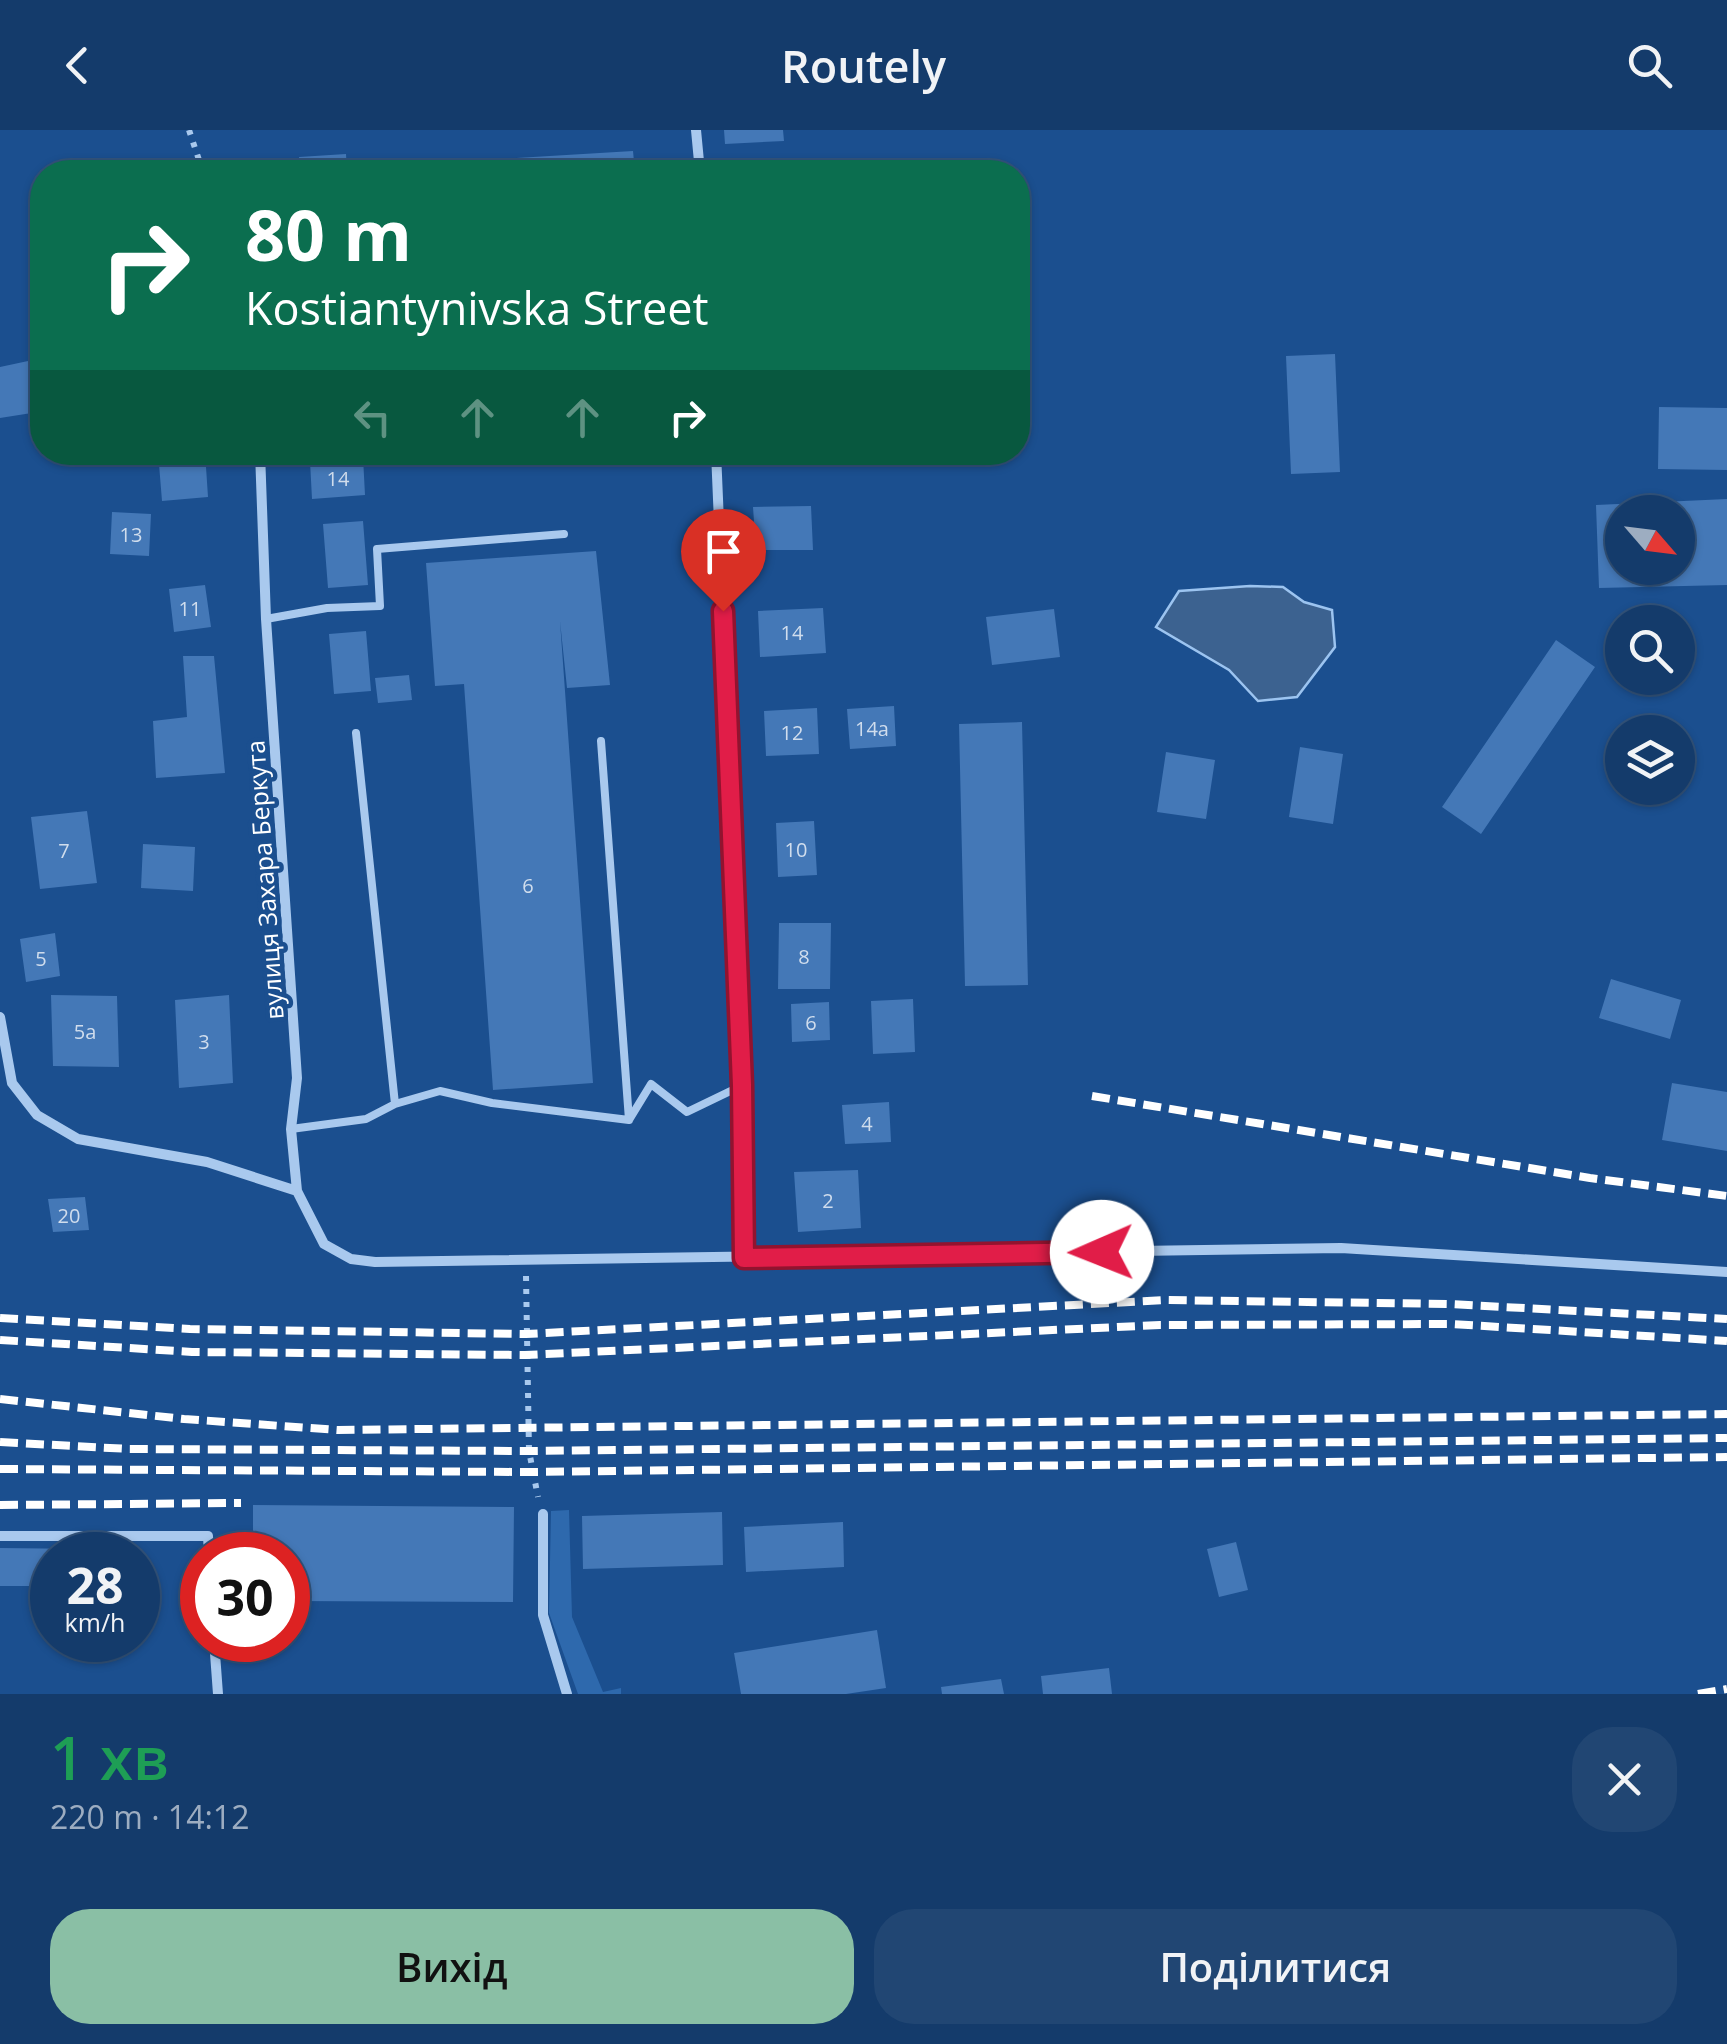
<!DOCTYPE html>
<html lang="uk">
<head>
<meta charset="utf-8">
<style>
  body { margin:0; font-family:"Open Sans",sans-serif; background:#214673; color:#f1f3f6; height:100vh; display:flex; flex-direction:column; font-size:38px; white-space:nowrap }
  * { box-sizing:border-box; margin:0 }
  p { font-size:32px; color:#9dadc1 }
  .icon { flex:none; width:55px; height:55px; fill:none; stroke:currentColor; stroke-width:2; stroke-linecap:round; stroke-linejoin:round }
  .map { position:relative; height:1564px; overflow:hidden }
  .panel { display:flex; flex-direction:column; background:#143b6b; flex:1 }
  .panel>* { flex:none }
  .top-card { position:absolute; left:30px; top:30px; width:1000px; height:305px; border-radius:40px; box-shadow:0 2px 8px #0004,0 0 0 2px #33557e; background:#0b6e4f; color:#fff; overflow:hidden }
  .needle { width:65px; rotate:118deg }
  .fabs { position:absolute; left:1605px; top:365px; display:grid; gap:20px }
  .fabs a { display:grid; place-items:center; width:90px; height:90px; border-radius:50%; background:#143b6b; box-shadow:0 2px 8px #0004,0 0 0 2px #33557e; font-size:50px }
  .speed { position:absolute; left:30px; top:1402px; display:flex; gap:20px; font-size:50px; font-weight:700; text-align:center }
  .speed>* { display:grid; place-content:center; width:130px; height:130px; border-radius:50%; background:#143b6b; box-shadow:0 2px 8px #0004,0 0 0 2px #33557e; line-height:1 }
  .speed small { font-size:25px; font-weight:400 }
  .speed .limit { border:15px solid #d22; background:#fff; color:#111 }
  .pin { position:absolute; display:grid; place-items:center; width:85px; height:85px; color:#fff; margin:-102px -42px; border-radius:50% 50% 50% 0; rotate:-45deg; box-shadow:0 0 10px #0007 }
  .pin .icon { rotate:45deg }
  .me { position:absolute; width:110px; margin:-55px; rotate:269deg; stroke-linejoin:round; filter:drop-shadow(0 0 8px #0008) }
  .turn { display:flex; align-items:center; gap:35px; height:210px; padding:0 50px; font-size:45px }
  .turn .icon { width:130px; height:130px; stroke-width:2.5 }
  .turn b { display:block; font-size:70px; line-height:85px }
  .lanes { display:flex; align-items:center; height:95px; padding:0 50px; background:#0003; justify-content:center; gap:50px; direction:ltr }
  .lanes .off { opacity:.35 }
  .round { display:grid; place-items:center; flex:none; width:105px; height:105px; border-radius:40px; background:#214673 }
  .head { display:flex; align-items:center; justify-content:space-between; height:170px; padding:0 50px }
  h1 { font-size:60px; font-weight:600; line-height:75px; color:#1e9e55 }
  .button { display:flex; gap:20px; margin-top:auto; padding:20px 50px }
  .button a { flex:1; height:115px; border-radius:40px; background:#8abfa5; color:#111; font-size:40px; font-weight:600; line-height:115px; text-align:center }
  .button a+a { background:#214673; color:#f1f3f6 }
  header { display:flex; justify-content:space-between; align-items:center; height:130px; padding:0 50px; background:#143b6b; font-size:45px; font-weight:600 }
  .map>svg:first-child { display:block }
  .green { fill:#2e69ad }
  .water { fill:#3c6290; stroke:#9cc4f0; stroke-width:2.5 }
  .building { fill:#4478b7; fill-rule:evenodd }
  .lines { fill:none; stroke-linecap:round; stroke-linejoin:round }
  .path { stroke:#a9c9ee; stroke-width:6; stroke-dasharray:5 8; stroke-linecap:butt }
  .service { stroke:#a9c9ee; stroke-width:8 }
  .minor { stroke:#a9c9ee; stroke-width:10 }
  .rail { stroke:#fff; stroke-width:8; stroke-dasharray:18 8; stroke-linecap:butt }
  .route-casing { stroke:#92132f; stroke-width:25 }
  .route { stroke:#e11d48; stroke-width:18 }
  .labels { text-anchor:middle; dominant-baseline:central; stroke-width:9; stroke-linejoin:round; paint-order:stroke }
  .number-label { font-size:20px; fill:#d0dded }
  .street-label { font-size:25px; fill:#fff; stroke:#1b4f8f }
</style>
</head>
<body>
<header><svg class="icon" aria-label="back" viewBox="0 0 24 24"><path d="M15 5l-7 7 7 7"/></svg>Routely<svg class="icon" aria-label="search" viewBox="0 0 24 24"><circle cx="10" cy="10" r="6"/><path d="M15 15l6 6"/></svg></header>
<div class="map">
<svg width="1727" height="1564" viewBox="0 0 1727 1564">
  <rect width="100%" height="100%" fill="#1b4f8f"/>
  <path class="green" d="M569,1380L572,1487L603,1562L621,1558V1564H578L549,1483L551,1381Z"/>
  <path class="water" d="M1250,456L1283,457L1304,472L1332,480L1335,517L1297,567L1258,571L1229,540L1156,497L1179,461Z"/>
  <path class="building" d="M724,0H783L784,11L725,14Z
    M633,21L635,42H431V33Z
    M346,24L347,42H300L299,27Z
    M142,30L145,42H105Z
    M285,34L286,42H239L238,37Z
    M1335,224L1340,342L1291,344L1286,226Z
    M28,231L38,282L0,288V237Z
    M1659,277L1727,278V340L1658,339Z
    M158,322H205L208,367L162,371Z
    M363,327L365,365L312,369L310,331Z
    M1727,369V455L1599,458L1596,375ZM1622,382H1678V438H1622Z
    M811,376L813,420H756L753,377Z
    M112,382L151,384L149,426L110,424Z
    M363,391L368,455L328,458L323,394Z
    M596,421L610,555L567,558L560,491L593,953L493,960L464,554L435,556L426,433Z
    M205,455L211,497L174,502L169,459Z
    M823,478L826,523L760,527L758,481Z
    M1054,479L1060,527L992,535L986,487Z
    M366,501L371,561L334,564L329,504Z
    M1556,510L1595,537L1481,704L1442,677Z
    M183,526H214L225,643L156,648L153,591L187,587Z
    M409,545L412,570L378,573L375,548Z
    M894,576L896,616L850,619L847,579Z
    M817,578L819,624L766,626L764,581Z
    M1022,592L1028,855L965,856L959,594Z
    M1300,617L1343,624L1333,694L1289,687Z
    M1166,622L1215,630L1206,689L1157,682Z
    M87,681L97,753L40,759L31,687Z
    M814,691L817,745L778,747L776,693Z
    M143,714L195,717L193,761L141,758Z
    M779,793H831L830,859H778Z
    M55,803L60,846L26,852L20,809Z
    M1611,849L1681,870L1670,909L1599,888Z
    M51,865L117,866L119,937L53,936Z
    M229,865L233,953L179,958L175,870Z
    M913,869L915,922L873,924L871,871Z
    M829,872L830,910L792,912L791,874Z
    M1672,953L1727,962V1021L1662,1010Z
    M889,972L891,1012L845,1014L842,975Z
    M858,1040L861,1098L798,1102L794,1042Z
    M85,1067L89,1100L53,1102L48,1069Z
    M253,1375L514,1377L513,1472L288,1471V1425H253Z
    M722,1382L723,1435L583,1439L582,1386Z
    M843,1392L844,1437L746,1442L744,1397Z
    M1236,1412L1248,1460L1219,1467L1207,1419Z
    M0,1418L88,1419V1425H52V1456H0Z
    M877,1500L886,1558L846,1564H741L734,1523Z
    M1109,1538L1112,1564H1043L1041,1546Z
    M1001,1549L1004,1564H942L941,1557Z"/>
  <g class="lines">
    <path class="path" d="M189,0L203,42
      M526,1146L529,1321L538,1367"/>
    <path class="service" d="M266,489L327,478L380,476L377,419L564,404
      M601,611L629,990
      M395,974L440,961L492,973L629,990L651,954L687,982L743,955
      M291,999L366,989L395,974L356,603"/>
    <path class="minor" d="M696,0L700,42
      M260,322L266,489L297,948L291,999L297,1061L324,1114L351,1129L375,1132L1341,1118L1727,1142
      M716,322L743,955V1128
      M0,887L12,953L37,985L78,1009L207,1032L297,1061
      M543,1384V1485L567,1564
      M0,1406H208L209,1425
      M214,1510L218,1564"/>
    <path class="rail" d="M1092,966L1590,1048L1727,1066
      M0,1188L190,1199L526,1204L1167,1170L1448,1174L1727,1189
      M0,1210L192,1222L525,1225L1160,1195L1452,1194L1727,1211
      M0,1269L184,1289L338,1300L1727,1284
      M0,1312L129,1319L529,1321L1727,1308
      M0,1339L532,1342L1727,1327
      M0,1375L241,1373
      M1698,1564L1727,1559"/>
  </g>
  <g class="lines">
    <defs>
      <path id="route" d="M723,481L742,955L744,1128L1102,1122"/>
    </defs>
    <use href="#route" class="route-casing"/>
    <use href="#route" class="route"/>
  </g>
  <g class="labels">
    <g class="number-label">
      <text x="338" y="348">14</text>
      <text x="131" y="404">13</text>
      <text x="190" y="478">11</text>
      <text x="792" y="502">14</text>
      <text x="872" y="598">14а</text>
      <text x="792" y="602">12</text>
      <text x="796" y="719">10</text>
      <text x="64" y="720">7</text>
      <text x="528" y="755">6</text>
      <text x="804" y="826">8</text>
      <text x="41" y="828">5</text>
      <text x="811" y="892">6</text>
      <text x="85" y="901">5а</text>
      <text x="204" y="911">3</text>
      <text x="867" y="993">4</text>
      <text x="828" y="1070">2</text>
      <text x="69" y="1085">20</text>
    </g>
    <g class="street-label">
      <text transform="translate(264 750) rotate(-94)">вулиця Захара Беркута</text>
    </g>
  </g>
</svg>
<div class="fabs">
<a><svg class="needle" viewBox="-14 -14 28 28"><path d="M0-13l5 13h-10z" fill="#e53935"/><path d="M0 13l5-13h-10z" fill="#9dadc1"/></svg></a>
<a><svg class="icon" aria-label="search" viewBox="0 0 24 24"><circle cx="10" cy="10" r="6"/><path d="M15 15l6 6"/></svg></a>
<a><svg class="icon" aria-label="layers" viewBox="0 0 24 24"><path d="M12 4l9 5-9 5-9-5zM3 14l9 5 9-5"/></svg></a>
</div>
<div class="speed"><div>28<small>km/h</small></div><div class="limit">30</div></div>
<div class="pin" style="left:723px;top:481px;background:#d93025"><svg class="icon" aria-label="arrive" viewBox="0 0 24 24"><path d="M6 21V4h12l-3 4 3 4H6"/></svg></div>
<svg class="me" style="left:1102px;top:1122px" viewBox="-20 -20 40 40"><circle r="19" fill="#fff"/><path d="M0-13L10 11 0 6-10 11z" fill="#e11d48"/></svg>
<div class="top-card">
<div class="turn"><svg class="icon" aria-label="right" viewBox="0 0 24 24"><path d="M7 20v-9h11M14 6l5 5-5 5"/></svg><div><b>80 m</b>Kostiantynivska Street</div></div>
<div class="lanes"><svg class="icon off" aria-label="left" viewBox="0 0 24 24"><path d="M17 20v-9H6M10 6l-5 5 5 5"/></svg><svg class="icon off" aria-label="ahead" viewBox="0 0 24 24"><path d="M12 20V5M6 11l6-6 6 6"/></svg><svg class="icon off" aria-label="ahead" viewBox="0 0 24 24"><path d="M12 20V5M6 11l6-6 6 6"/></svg><svg class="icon" aria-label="right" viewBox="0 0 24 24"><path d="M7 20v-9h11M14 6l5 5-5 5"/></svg></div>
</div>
</div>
<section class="panel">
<div class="head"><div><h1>1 хв</h1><p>220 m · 14:12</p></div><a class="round"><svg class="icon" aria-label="close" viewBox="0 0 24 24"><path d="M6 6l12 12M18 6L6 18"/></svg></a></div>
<div class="button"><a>Вихід</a><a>Поділитися</a></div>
</section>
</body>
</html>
